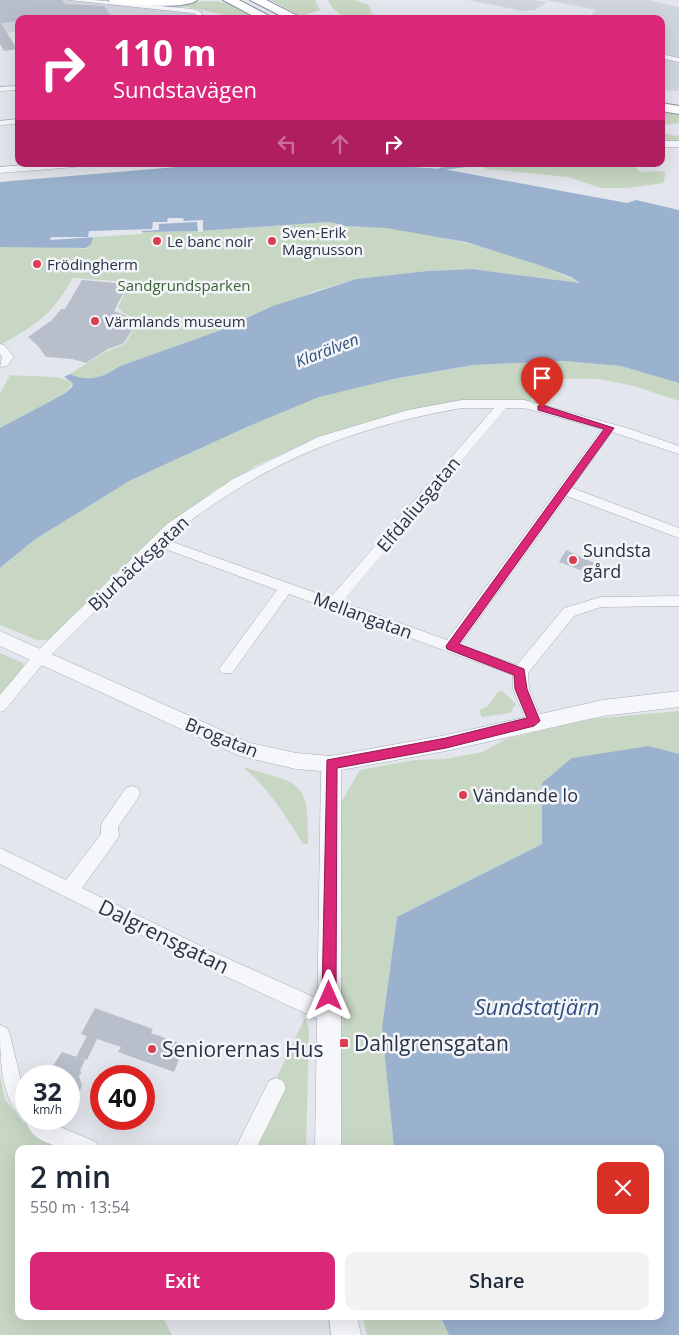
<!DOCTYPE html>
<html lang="en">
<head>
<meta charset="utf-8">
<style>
  body { margin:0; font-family:"Open Sans",sans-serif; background:#f2f2f3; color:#1f2937; height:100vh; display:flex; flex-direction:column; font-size:19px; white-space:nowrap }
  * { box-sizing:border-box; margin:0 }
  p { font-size:16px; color:#747a83 }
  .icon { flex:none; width:28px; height:28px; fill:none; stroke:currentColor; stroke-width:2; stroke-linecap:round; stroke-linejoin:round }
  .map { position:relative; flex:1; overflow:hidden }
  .details { position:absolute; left:15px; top:1145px; width:649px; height:175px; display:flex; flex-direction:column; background:#fff; border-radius:10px; box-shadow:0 5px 20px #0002 }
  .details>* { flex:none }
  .guide { position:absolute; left:15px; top:15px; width:650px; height:152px; border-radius:10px; box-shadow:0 5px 20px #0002; background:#db2777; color:#fff; overflow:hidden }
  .speed { position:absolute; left:15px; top:1065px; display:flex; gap:10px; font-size:25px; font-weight:700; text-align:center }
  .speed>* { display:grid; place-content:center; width:65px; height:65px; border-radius:50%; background:#fff; box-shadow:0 5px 20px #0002; line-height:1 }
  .speed small { font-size:12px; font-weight:400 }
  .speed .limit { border:8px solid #d22; background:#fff; color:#111 }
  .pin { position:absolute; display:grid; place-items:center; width:42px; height:42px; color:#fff; margin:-51px -21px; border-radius:50% 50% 50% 0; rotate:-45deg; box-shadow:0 0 5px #0007 }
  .pin .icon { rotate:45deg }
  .me { position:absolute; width:55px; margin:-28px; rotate:0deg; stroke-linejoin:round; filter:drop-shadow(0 0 4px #0008) }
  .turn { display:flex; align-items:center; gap:18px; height:105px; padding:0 15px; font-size:22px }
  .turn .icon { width:65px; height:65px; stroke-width:2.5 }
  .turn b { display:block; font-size:35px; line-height:42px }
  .lanes { display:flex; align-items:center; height:48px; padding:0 15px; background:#0003; justify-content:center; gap:25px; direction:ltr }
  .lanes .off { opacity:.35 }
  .round { display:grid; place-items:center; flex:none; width:52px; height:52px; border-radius:10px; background:#f2f2f3 }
  .summary { display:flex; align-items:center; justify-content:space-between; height:85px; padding:0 15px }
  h1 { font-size:30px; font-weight:600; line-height:38px }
  .primary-button { display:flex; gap:10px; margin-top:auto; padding:10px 15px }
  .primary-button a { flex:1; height:58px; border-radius:10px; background:#db2777; color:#fff; font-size:20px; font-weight:600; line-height:58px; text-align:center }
  .primary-button a+a { background:#f2f2f3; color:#1f2937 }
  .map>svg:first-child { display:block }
  .built { fill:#d0d5de }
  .green { fill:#c7d7c3 }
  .water { fill:#9bb2cf }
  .pier { fill:#e3e6ec }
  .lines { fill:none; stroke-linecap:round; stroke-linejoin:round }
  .stream { stroke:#9bb2cf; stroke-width:2.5 }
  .building { fill:#b9bfca }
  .minor-casing { stroke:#a7acb7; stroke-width:1 }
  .tertiary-casing { stroke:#a7acb7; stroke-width:1 }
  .motorway-casing { stroke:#8992a4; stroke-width:2 }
  .minor { fill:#f6f7fa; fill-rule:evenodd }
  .tertiary { fill:#f6f7fa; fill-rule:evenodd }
  .motorway { fill:#fff; fill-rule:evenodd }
  .route { fill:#db2777; stroke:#8e194d }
  .poi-dot { fill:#da3e50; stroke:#f3f5f9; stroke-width:2 }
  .labels { text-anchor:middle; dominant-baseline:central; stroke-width:5; stroke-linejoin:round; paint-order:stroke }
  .far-poi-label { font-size:15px; fill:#293246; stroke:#f3f5f9; text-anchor:start }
  .far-park-label { font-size:15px; fill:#3c6335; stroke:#f3f5f9 }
  .far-water-label { font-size:16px; font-style:italic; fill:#2f4f7e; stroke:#f3f5f9 }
  .street-label { font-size:18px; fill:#293246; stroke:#f3f5f9 }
  .poi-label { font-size:18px; fill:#293246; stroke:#f3f5f9; text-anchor:start }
  .near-street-label { font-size:21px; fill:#293246; stroke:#f3f5f9 }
  .near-poi-label { font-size:21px; fill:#293246; stroke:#f3f5f9; text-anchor:start }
  .near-water-label { font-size:22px; font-style:italic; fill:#2f4f7e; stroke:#f3f5f9 }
</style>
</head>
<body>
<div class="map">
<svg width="679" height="1335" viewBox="0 0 679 1335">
  <rect width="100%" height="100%" fill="#e3e6ec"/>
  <path class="built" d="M0,0H79L202,11L203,15V19H19V31L0,34Z
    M469,0H532L547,2L535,10L522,11Z
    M545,0H648L679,7V91L661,90V19H587L597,10Z"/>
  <path class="green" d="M90,0L157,3L215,1L229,4L262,19H243L188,7Z
    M270,0H315L320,10L302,16Z
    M328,0H354L369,5L372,14L395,19C372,19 339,26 328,0Z
    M661,110L679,113V123L665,125L662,131L669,135L679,136V141H661Z
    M476,164H630L641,172L665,171L664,183L627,188H601L568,177L487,169Z
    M329,222C347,229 367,225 386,228C441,236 497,248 549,269C560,274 570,277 580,283L472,269L427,271L356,279L315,291L221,330L120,366C104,377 87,384 70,374L105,352L124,345L134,329L143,322L123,313L118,307L130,282L73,278C51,315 37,325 0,345V247L32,245L86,249L89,246L93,233L200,231Z
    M563,361L621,366L679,383V401L634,386L599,379L539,378L530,402L483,400L399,414L327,434L257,465L213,491L125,573H116L68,621L52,640H37L0,625V568L34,540L131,480L247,427L318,397L398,378L473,365Z
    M10,375C27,377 60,374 73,383L64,394L0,428V394Z
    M0,653L23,663L25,673L0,695Z
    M502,691L516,704L510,713L482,717L479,710L488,706L498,692Z
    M679,711V754L649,746L542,783V844L397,917L382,1028L394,1149H342L339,996L340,804L360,770L415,760L445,759L483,752L506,739L590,719Z
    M243,767C301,785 309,778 308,844H303C285,815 269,789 243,767Z
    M305,1018L309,1029L306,1149H253L274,1083Z
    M0,1075L5,1100L37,1138L64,1149H19V1316H162L172,1335H0Z
    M363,1316H440L449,1335H367Z"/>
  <path class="water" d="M364,164L443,169L627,203L636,200L679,210V383L621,366L563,361L473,365L398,378L319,397L247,427L131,480L34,540L0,568V428L64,394L72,387L73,383L64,377L70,374C88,383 104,377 120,366L221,330L273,306L356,279L427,271L472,269L580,283L571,277L536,264L466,242L386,228L346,226L329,222L200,231L94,233L91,244L86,248L0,247V182L200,165Z
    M649,746L679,754V1335H449L440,1316H660V1149H394L382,1028L397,917L542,844V783L572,758Z"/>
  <path class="pier" d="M168,218H183L184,221L203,220V232H198L197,222L159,224V230L142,231V234L50,240L51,237H88L89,231L152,229L153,222H167Z"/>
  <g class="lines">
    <path class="stream" d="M440,169L480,164"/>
  </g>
  <path class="building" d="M0,0H62L65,4L104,6L113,19H19V21L1,23L17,49L4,51L0,44Z
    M82,280L128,284L114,311L142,322L133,329L123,344L108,349L86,363L72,359L46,357L38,346L28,337L52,320L61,309H65Z
    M566,550L594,563L588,573L559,562Z
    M95,1008L153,1029L151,1033L185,1045L174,1072L118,1052L121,1047L97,1039L87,1060L76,1057L87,1036L81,1034Z
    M62,1052L85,1060L80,1071L82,1072L79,1076L82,1086L79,1092L75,1094L69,1091V1076H46Z"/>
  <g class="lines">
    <defs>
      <path id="minor" d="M69,0H94L193,9L201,12L203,19H196V14L192,13Z
        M661,54L679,58V62L661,58Z
        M19,86V90L0,91V87Z
        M19,119V124L0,125V121Z
        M0,344L4,345L14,357L7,366L0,367L2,357L0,354Z
        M462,400H524L627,428L679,446V454L612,432L572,488L679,528V538L567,496L460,645L517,665L564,608L601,597L679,596V606L601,607L574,616L528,673L529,689L542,721L540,725L534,727L528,725L513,689V675L289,594L232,673H222L219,669L222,665L277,590L160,547L46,660L5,710L0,712V695L36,652L167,524L233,479L318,437L408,410ZM462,408H494L330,598L167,540C181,526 197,516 213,505C289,452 370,424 462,408ZM506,408H524L602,429L447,640L342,602Z
        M132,786L138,788L140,793L138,798L118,827L119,836L116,841L82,888L211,951L336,1007L339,1014L336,1021L329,1023L322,1021L197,963L0,864V848L66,880L101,834V826L103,821L126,788Z
        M0,1025L7,1028L10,1035L23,1089L26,1093V1119H48L51,1123L96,1142L99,1149C75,1149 30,1150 25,1118C0,1104 0,1054 0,1025Z
        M276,1078L283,1081L286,1088L256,1149H235L269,1081Z"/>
      <path id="tertiary" d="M661,141H679V147H661Z
        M37,164H80L75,167L0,173V167Z
        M0,631L250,743L296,753L331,756L446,735L603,700L679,691V707L603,716L446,751L341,770V1149H315L321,771L296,769L240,756L0,646Z
        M329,1316H357L361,1335H331Z"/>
      <path id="motorway" d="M108,0H197C187,10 130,4 114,4Z
        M223,0H239L275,19H259Z
        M250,0H266L304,19H287Z
        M661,103L679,106V114L661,111Z"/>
    </defs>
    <use href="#minor" class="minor-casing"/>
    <use href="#tertiary" class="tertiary-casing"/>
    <use href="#motorway" class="motorway-casing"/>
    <use href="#minor" class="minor"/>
    <use href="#tertiary" class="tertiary"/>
    <use href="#motorway" class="motorway"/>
  </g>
  <path class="route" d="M542,405L614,428L459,644L524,669L527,689L540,721L534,726L446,748L337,768L336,996L334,1001L329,1003L324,1001L322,996L327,760L446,738L527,718L515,689L514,675L447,649L446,646L604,429L538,410V406Z"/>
  <g class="poi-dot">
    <circle cx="157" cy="241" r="5"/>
    <circle cx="272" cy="241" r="5"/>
    <circle cx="37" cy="264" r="5"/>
    <circle cx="95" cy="321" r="5"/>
    <circle cx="573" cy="560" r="5"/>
    <circle cx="463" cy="795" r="5"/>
    <rect x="339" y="1038" width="10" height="10" rx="2.5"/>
    <circle cx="152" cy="1049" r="5"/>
  </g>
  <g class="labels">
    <g class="far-poi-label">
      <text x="282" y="232">Sven-Erik<tspan x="282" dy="17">Magnusson</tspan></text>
      <text x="167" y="241">Le banc noir</text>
      <text x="47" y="264">Frödingherm</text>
      <text x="105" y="321">Värmlands museum</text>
    </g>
    <g class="far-park-label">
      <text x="184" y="285">Sandgrundsparken</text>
    </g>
    <g class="far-water-label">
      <text transform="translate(327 350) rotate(-21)">Klarälven</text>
    </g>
    <g class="street-label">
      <text transform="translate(418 504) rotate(-50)">Elfdaliusgatan</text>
      <text transform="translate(138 563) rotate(-43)">Bjurbäcksgatan</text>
      <text transform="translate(363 615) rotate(20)">Mellangatan</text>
      <text transform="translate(222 737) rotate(22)">Brogatan</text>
    </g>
    <g class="poi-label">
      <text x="583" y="550">Sundsta<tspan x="583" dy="21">gård</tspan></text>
      <text x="473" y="795">Vändande lo</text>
    </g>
    <g class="near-street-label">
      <text transform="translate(164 936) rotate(26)">Dalgrensgatan</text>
    </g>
    <g class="near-poi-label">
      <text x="354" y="1043">Dahlgrensgatan</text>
      <text x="162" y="1049">Seniorernas Hus</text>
    </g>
    <g class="near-water-label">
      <text x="537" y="1006">Sundstatjärn</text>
    </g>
  </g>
</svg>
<div class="speed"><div>32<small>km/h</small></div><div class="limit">40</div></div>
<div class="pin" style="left:542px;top:408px;background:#d93025"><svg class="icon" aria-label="arrive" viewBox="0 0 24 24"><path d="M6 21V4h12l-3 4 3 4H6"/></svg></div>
<svg class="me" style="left:329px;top:996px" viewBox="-20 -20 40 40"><path d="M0-17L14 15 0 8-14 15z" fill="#db2777" stroke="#fff" stroke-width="4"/></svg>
<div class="guide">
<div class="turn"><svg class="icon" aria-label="right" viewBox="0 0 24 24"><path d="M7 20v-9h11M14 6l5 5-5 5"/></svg><div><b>110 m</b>Sundstavägen</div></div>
<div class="lanes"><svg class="icon off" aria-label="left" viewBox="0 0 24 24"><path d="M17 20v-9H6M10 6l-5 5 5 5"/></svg><svg class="icon off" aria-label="ahead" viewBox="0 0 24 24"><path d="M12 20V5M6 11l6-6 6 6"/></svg><svg class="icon" aria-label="right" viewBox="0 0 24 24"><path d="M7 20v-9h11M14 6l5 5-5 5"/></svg></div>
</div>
<section class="details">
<div class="summary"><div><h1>2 min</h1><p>550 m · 13:54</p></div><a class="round" style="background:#d93025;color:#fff"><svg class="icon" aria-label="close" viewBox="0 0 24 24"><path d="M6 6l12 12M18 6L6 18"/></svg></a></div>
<div class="primary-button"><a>Exit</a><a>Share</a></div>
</section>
</div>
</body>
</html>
